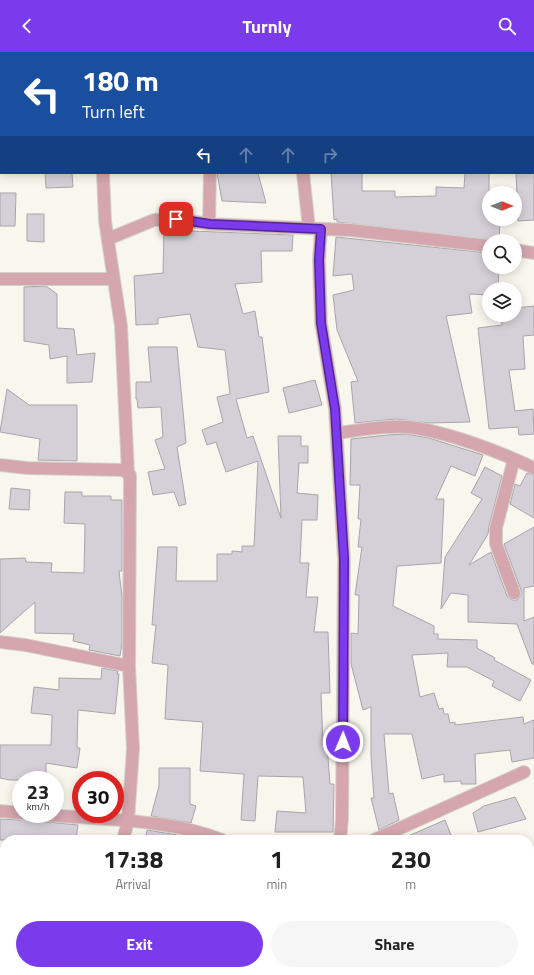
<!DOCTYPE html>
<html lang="en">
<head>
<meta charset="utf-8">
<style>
  body { margin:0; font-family:"Titillium Web",sans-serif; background:#f6f6f6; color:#222; height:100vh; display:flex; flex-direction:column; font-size:15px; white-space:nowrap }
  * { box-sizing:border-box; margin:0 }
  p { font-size:13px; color:#767676 }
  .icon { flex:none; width:22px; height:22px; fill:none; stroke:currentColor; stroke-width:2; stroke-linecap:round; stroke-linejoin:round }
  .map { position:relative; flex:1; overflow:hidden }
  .details { position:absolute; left:0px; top:783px; width:534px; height:140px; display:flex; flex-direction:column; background:#fff; border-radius:16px 16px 0 0; box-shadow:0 2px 10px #0003 }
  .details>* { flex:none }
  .banner { position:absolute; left:0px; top:0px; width:534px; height:122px; box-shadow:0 2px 10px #0003; background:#1a4fa0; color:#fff; overflow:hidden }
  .needle { width:26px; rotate:90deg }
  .buttons { position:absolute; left:482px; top:134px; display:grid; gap:8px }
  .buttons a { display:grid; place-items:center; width:40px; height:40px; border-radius:50%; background:#fff; box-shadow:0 2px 10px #0003; font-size:20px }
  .speed { position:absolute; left:12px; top:719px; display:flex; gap:8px; font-size:20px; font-weight:700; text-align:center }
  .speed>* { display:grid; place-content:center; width:52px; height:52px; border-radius:50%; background:#fff; box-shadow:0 2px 10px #0003; line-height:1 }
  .speed small { font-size:10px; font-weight:400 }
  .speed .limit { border:6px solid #d22; background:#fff; color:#111 }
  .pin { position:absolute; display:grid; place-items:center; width:34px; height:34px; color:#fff; margin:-17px; border-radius:8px; box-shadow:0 2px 6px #0006 }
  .me { position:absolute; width:44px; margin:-22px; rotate:1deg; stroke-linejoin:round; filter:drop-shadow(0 0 3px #0008) }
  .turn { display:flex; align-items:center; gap:14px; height:84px; padding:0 16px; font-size:18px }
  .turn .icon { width:52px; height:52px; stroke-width:2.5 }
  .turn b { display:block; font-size:28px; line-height:34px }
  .lanes { display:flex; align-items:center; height:38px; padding:0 16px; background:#0003; justify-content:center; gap:20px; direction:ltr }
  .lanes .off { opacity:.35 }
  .eta { display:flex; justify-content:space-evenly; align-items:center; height:68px; text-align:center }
  .eta b { font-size:24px; font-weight:700; line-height:28px }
  .primary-button { display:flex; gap:8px; margin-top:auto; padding:8px 16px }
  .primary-button a { flex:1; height:46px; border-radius:24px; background:#7c3aed; color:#fff; font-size:16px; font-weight:700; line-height:46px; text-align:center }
  .primary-button a+a { background:#f6f6f6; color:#222 }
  header { display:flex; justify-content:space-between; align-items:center; height:52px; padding:0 16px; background:#7c3aed; color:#fff; font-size:18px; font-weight:700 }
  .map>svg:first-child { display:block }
  .building { fill:#d5d0d8; stroke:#a9a4ac }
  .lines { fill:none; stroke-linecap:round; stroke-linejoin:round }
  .street-casing { stroke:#d4d3ca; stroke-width:14 }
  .path { stroke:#acaba3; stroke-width:2.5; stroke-dasharray:2 3; stroke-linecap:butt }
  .street { stroke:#d5a6ae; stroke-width:12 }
  .route-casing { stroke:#51269a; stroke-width:10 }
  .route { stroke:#7c3aed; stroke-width:7 }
</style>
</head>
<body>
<header><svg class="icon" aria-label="back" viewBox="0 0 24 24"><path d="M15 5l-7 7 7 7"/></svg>Turnly<svg class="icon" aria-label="search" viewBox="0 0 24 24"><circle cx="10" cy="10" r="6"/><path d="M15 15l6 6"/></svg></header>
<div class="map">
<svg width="534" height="923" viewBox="0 0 534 923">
  <rect width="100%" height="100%" fill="#f9f7ed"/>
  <path class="building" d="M45,121H72L73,135L46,136Z
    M217,121H258L266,151L222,149Z
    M331,121H362V139H395V145L436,144V135L464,136L465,121H489V167H500L499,189L337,170V167L334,168Z
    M516,121H534V168L518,169Z
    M0,141H16L15,174H0Z
    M27,162H44V190L27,189Z
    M164,175H176L191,177V179L293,183L292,199H261L262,230L235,232L243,262L255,259L259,285H262L269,340L236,347L247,386L253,384L281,466L278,384H301V394H308V411H299L297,441L318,443L317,468H302L300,511H309L306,545H318L314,580H328L330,641H321L323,693H327L330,732H334L333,780H275L277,759L306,761L303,725L258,724L255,769L241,768L244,722L200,719L203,670L165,667L168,613L152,611L156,573H152L158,495H177L176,529H217V502H232V499L242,500V494H254L258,409L226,420L216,390L207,393L202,378L223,370L217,345L230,342L225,298L198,295L190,262L158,266V272L136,273L134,224L163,221Z
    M336,185L489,201V215H499L498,237H489V243L469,242L472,261L446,264L470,370L429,371L396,367L355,371L351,330L358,329L337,278L333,243L354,238L352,222L333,224Z
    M46,234L57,242V276L74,277L77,303L95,301L92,330L67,331V304L50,307L49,293L24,289V235Z
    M534,254V283L523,284L525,317L509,318L515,359L533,357L534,382L519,383L518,375L489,377L478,276L502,273L501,263H515V256Z
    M148,295H177L186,391L177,395L186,452L179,454L174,440L153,443L148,420L165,417L155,388L163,385L161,355L138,356L137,347H136V330H151Z
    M315,328L322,353L289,361L283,336Z
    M7,337L29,353H77V409L38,408L40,387L0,380Z
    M387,383L406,382L429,386L483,403L475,424L451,414L436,447H444L441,511L397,514L393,554L434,574V582H438V587L477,588V596L495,606L494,608L531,628L520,649L492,634L494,629L467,615H447L448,601L412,603L420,645L434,641L439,657L443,656L444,662H448L450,671L455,670V673L523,665L524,672L534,668V706L512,710L510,698L475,702L476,732H461V729L444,730V722L422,727L412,682H384L389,742L393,741L399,768L379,778L371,746H374L371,704V655L363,658L351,612V581L358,582L359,543H355L362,495H358L361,467H358L360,433H350L351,387Z
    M485,415L502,424L489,474L488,482L469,513L491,500L507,544L512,548H517L521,543V538L504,492L534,475V534L524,536V569L534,565V612H532L517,572L468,570V543L451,541L441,557L445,505L482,447L471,441Z
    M527,421L534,423V466L510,452L515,432L520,434Z
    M11,436L30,438L29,458L9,457Z
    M65,440H82V444H111V448H122V519H119L122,545V591L120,604L89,598L90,593L73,589L74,582L35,581V550L0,581V507L25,506L26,510L52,511L51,520L84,521L85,472L64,471Z
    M102,616L118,619L117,622H119L115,662L78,658L77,696H80L77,716L46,711V728H10L0,726V693H51L52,663L31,661L34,635L59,638V626L101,627Z
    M159,716H190V752L196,754L191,771L151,764L159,734Z
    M515,745L526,767L478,780L473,761L484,754Z
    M27,766L36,769L78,773L76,788H0V767L20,768Z
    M445,768L453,788H399Z
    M147,778L177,783L187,785V788H145Z"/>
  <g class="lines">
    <defs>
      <path id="street" d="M114,0V1
        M315,1L316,0
        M533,36H534
        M0,61H1
        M103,121L105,169L121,274L128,421
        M303,121L309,176
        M209,172L210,121
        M321,177L319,208L321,271L335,357L344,507L342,767L340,788
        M108,187L154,168L176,167L209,172L350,178L489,194
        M515,198L534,201
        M0,227H114
        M337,381C362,378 390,372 416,376C456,383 497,399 534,416
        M514,407L496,476V492L514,541
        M0,413L27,416L123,418L130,423L129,614L133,697L128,769L123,788
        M0,590L25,593L129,614
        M0,759L21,761
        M37,762C96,768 168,766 222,788
        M374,788L524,720
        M94,923L95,918
        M265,923L269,918"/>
    </defs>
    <use href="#street" class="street-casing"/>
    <path class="path" d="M311,918L314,923"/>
    <use href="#street" class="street"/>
  </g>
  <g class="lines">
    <defs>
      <path id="route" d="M176,167L210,172L321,177L319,208L321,271L335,357L344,507L343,690"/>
    </defs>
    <use href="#route" class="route-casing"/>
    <use href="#route" class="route"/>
  </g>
</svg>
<div class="buttons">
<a><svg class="needle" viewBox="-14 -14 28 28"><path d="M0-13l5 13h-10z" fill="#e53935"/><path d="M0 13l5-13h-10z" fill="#767676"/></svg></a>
<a><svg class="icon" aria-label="search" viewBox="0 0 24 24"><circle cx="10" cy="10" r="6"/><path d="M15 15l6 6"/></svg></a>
<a><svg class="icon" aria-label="layers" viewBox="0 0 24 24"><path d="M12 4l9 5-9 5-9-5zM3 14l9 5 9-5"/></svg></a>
</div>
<div class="speed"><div>23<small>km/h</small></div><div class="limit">30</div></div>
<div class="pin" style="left:176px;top:167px;background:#d93025"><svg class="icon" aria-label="arrive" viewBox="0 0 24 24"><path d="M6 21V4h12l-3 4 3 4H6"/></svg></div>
<svg class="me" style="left:343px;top:690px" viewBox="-20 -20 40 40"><circle r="17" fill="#7c3aed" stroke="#fff" stroke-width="3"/><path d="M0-11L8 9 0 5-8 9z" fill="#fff"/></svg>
<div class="banner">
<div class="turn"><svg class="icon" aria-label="left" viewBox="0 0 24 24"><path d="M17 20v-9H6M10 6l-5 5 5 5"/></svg><div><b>180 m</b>Turn left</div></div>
<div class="lanes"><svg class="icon" aria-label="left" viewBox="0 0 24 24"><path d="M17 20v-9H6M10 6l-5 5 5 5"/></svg><svg class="icon off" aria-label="ahead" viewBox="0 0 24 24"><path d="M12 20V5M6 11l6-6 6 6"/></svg><svg class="icon off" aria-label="ahead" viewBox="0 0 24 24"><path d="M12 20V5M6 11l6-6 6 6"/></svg><svg class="icon off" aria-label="right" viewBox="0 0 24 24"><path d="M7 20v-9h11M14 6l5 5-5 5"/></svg></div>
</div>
<section class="details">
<div class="eta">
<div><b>17:38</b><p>Arrival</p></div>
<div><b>1</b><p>min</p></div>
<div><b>230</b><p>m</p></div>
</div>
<div class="primary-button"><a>Exit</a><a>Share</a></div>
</section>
</div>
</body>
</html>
